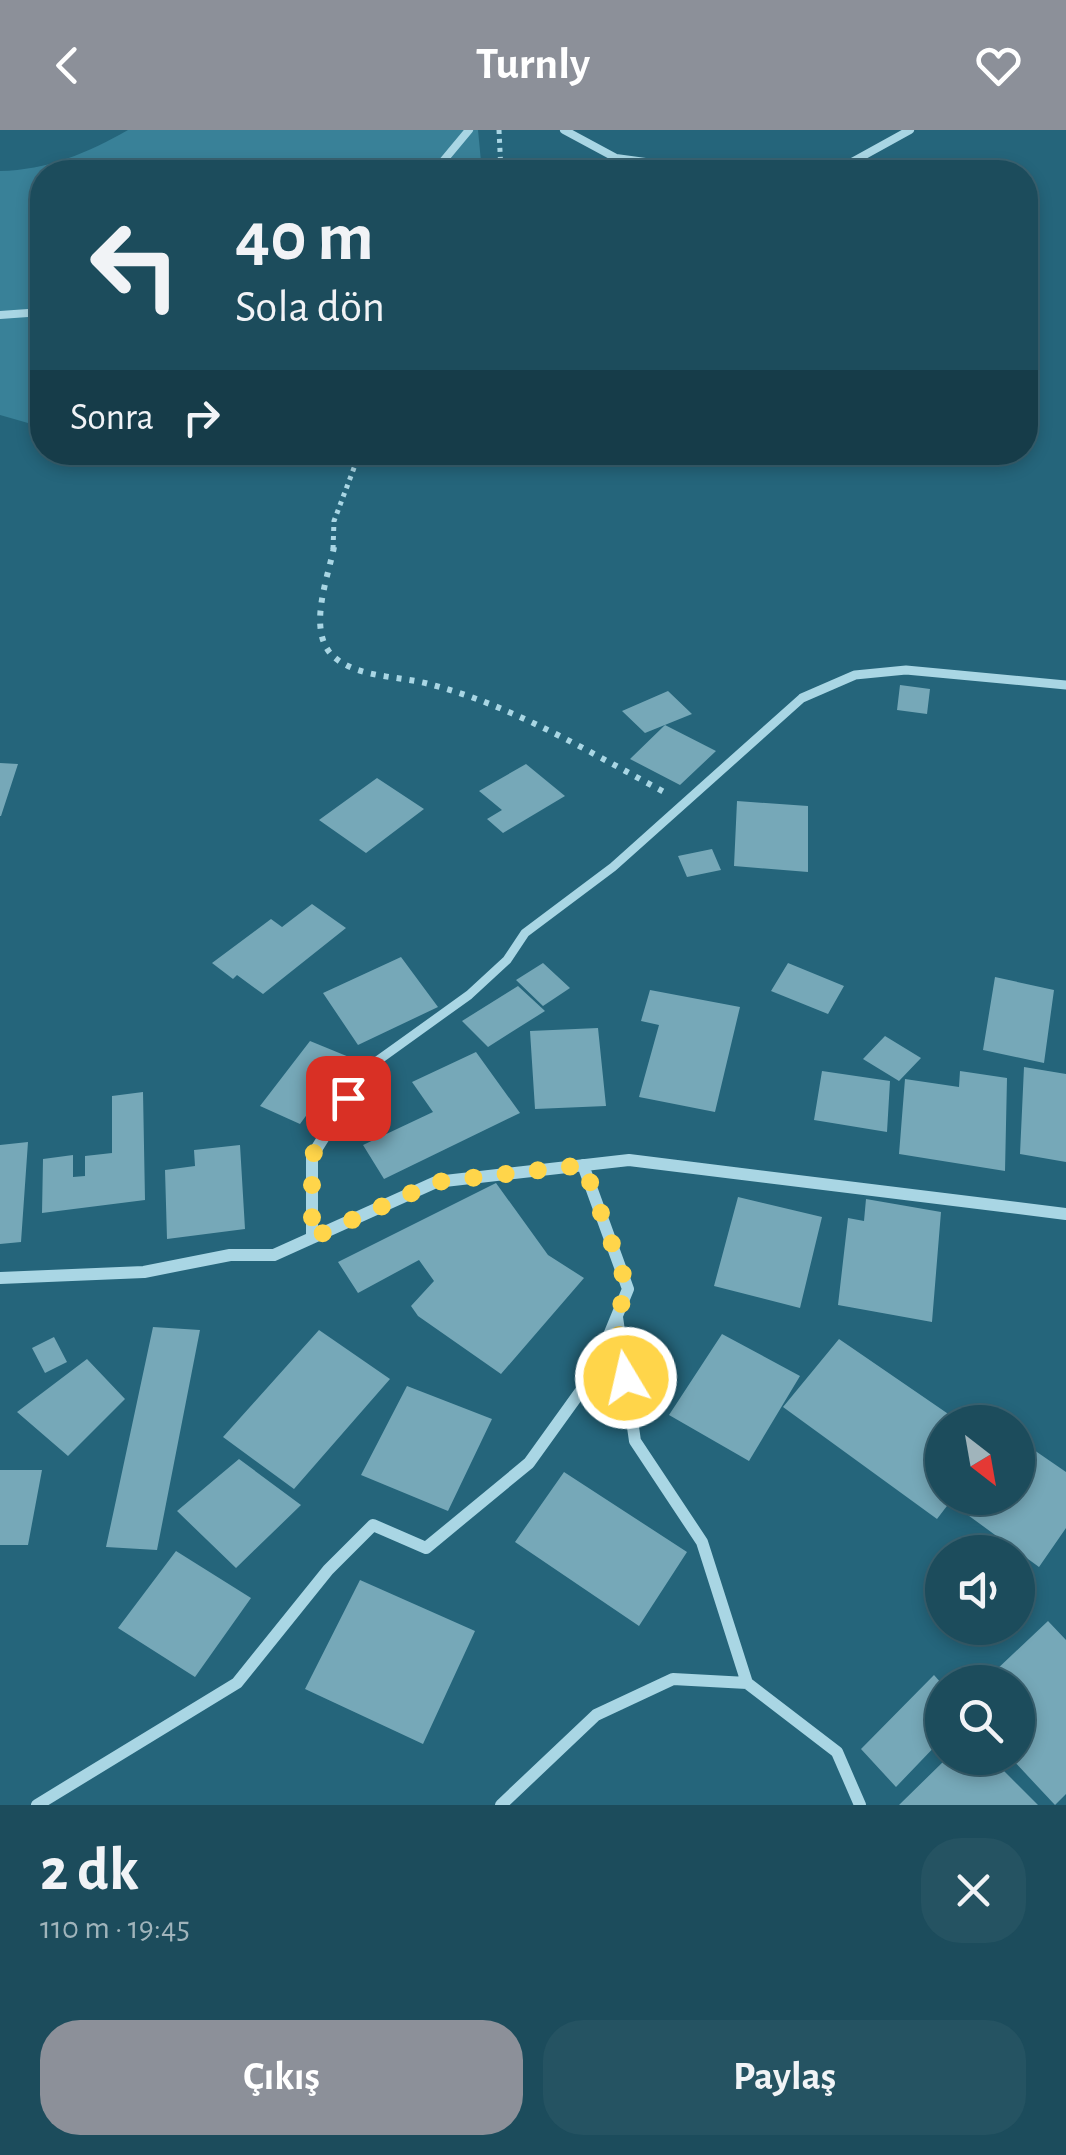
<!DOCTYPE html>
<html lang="tr">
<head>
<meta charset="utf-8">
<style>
  body { margin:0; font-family:"Alegreya Sans",sans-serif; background:#255362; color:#f1f3f6; height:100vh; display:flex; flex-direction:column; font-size:38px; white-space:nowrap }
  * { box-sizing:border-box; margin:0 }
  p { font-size:32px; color:#a0b4bb }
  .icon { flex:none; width:55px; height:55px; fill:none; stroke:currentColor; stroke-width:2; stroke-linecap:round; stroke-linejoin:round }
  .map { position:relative; height:1675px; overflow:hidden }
  .sheet { display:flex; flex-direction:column; background:#1c4c5c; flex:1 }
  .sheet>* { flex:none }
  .guide { position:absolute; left:30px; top:30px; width:1008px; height:305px; border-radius:40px; box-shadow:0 5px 15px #0003,0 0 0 2px #3a6372; background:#1c4c5c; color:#f1f3f6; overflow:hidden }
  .needle { width:65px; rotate:149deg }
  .buttons { position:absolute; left:925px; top:1275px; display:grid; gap:20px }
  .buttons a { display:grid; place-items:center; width:110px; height:110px; border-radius:50%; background:#1c4c5c; box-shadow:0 5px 15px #0003,0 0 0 2px #3a6372; font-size:50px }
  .pin { position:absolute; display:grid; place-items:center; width:85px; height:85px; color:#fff; margin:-42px; border-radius:20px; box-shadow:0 5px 15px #0006 }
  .me { position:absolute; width:110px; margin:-55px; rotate:351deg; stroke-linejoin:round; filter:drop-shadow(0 0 8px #0008) }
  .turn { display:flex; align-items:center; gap:35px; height:210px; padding:0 40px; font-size:45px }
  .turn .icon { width:130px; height:130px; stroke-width:2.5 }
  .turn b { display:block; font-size:70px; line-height:85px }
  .then { display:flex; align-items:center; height:95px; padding:0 40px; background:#0003; gap:20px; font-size:38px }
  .round { display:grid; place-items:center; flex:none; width:105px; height:105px; border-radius:40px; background:#255362 }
  .overview { display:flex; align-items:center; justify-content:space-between; height:170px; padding:0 40px }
  h1 { font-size:60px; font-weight:700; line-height:75px }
  .cta { display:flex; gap:20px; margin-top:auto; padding:20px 40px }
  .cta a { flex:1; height:115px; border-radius:40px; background:#8c9099; color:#fff; font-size:40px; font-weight:700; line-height:115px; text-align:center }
  .cta a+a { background:#255362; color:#f1f3f6 }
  header { display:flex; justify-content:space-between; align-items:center; height:130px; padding:0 40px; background:#8c9099; color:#fff; font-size:45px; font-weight:700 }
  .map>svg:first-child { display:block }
  .green { fill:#398198 }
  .building { fill:#76a8b8 }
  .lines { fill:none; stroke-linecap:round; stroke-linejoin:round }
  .path-far1 { stroke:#a9d6e4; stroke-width:5; stroke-dasharray:4 5; stroke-linecap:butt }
  .path { stroke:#a9d6e4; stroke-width:6; stroke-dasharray:5 8; stroke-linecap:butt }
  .street-far2 { stroke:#a9d6e4; stroke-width:8 }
  .street-far1 { stroke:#a9d6e4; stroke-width:9 }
  .street { stroke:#a9d6e4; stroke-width:12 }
  .route { stroke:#ffd54a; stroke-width:18; stroke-dasharray:0 32.4 }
</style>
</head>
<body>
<header><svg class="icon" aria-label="back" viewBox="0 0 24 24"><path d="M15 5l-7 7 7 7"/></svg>Turnly<svg class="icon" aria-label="heart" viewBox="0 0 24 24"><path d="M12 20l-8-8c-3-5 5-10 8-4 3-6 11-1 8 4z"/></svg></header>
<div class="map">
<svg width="1066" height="1675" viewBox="0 0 1066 1675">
  <rect width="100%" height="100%" fill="#25657b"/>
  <path class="green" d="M128,0H478L482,42H42V297L0,285V41C47,40 88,23 128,0Z"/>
  <path class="building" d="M888,30L904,39L883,42L872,36Z
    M996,31L1015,42H965Z
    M900,555L930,559L927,584L897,580Z
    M668,561L692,584L645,603L622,581Z
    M665,595L716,621L680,655L630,629Z
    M0,633L18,634L1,686H0Z
    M526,634L565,666L503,703L487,689L502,680L479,661Z
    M377,648L424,679L366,723L319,690Z
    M737,671L808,676V742L734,736Z
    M712,719L721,740L687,747L678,726Z
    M312,774L346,798L263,864L237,845L233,849L212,833L271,789L282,797Z
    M401,827L438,877L358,915L323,863Z
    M543,833L570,858L543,876L516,850Z
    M788,833L844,856L828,884L771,861Z
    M995,847L1054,860L1044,933L983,920Z
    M518,856L545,881L488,917L462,891Z
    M650,860L740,877L715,982L639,967L659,895L641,891Z
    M598,898L606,976L535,979L530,901Z
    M885,906L921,928L899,951L863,929Z
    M310,911L349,927L300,994L260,976Z
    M476,922L520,983L384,1049L363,1015L433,982L412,952Z
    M1024,937L1066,944V1032L1020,1024Z
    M822,941L890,951L887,1002L814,990Z
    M960,941L1007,948L1005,1041L899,1024L905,949L959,957Z
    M143,962L145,1070L42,1083L43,1029L73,1025V1047L85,1046V1026L112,1023V966Z
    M28,1012L21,1112L0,1114V1015Z
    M240,1015L245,1099L167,1109L165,1040L195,1036L194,1020Z
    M496,1053L548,1125L584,1148L501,1244L418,1186L411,1176L434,1151L419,1130L358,1163L338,1132Z
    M738,1067L822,1087L800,1178L714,1156Z
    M866,1069L941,1082L932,1192L838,1175L848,1088L864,1091Z
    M153,1197L200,1200L157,1420L106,1417Z
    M319,1200L390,1249L294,1359L223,1307Z
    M722,1204L800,1246L749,1331L669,1285Z
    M54,1207L67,1232L45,1243L32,1218Z
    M839,1209L960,1292H942V1368H1018V1309L1066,1342V1398L1039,1437L950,1372L937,1389L783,1277Z
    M87,1229L125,1269L68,1326L17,1282Z
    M407,1256L492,1289L448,1381L361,1345Z
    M239,1329L301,1375L236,1438L177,1381Z
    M0,1340H42L28,1415H0Z
    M564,1342L687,1422L639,1496L515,1412Z
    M176,1421L251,1468L195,1547L118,1498Z
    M360,1450L475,1501L423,1614L305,1559Z
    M1048,1491L1066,1510V1664L1055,1675L1011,1628H1018V1552H1004L994,1542Z
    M934,1545L942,1554V1609L896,1657L861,1619Z
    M947,1628H991L1038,1675H899Z"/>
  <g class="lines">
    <path class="path-far1" d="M499,0L501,42
      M333,419L334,391L360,322"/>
    <path class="path" d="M334,417C328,448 306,502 334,527C358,548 400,546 429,554C514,576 589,622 666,663"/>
    <path class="street-far2" d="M564,0L616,28L719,42
      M434,42L469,0
      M809,42L852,32L910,0
      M0,185L42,182"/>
    <path class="street-far1" d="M350,964L366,939L469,865L507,830L525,803L613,737L802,568L855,545L906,540L1066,555"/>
    <path class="street" d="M312,1108V1026L352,962
      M0,1148L144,1142L230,1125H274L436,1052L629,1030L1066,1084
      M617,1187L635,1311L702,1412L747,1553
      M37,1675L237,1553L328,1440L373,1395L426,1418L529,1333L593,1244L628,1159L583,1035
      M501,1675L596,1585L673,1549L747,1553L837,1622L860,1675"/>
  </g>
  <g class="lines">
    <path class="route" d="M348,968L312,1026V1108L436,1052L584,1035L628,1159L616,1186L626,1248"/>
  </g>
</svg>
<div class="buttons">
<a><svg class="needle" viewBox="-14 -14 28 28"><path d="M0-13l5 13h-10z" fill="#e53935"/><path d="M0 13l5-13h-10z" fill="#a0b4bb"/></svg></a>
<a><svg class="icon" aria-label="sound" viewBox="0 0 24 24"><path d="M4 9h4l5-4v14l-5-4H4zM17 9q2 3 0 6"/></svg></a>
<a><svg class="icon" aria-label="search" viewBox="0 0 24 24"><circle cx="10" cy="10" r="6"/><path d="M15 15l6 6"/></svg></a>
</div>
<div class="pin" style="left:348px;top:968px;background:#d93025"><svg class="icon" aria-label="arrive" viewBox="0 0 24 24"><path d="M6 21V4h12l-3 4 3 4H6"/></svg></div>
<svg class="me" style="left:626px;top:1248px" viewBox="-20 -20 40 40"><circle r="17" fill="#ffd54a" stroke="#fff" stroke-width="3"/><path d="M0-11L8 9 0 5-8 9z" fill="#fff"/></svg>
<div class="guide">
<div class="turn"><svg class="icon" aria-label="left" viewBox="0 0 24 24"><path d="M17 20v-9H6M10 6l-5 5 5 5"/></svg><div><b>40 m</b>Sola dön</div></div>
<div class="then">Sonra<svg class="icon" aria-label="right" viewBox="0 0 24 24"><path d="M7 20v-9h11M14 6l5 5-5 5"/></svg></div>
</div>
</div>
<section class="sheet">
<div class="overview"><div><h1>2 dk</h1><p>110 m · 19:45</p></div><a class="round"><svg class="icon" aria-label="close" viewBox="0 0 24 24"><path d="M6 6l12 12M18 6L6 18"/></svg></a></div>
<div class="cta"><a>Çıkış</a><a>Paylaş</a></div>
</section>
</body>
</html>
